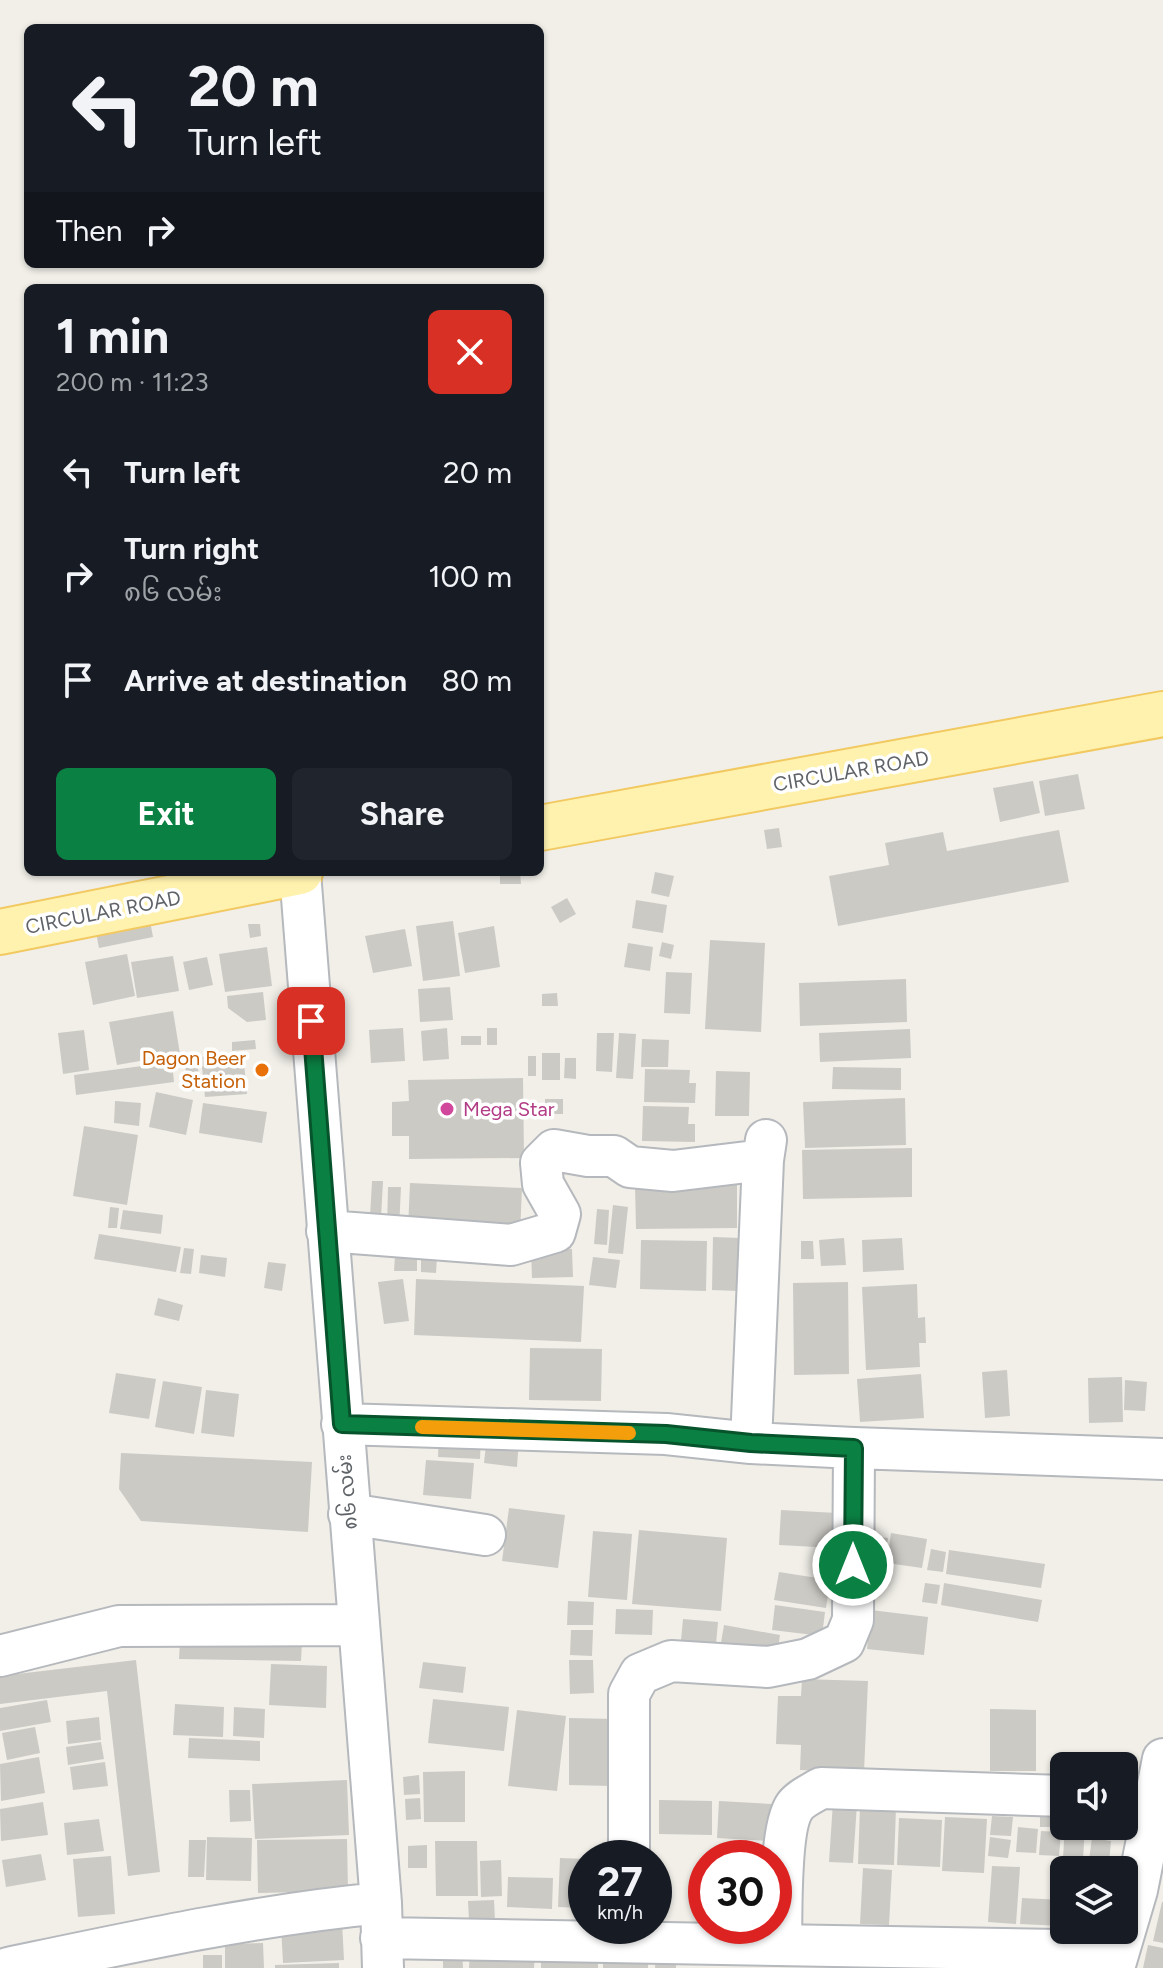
<!DOCTYPE html>
<html lang="en">
<head>
<meta charset="utf-8">
<style>
  body { margin:0; font-family:Figtree,"Noto Sans Myanmar",sans-serif; background:#20242c; color:#f1f3f6; height:100vh; display:flex; flex-direction:column; font-size:30px; white-space:nowrap }
  * { box-sizing:border-box; margin:0 }
  p { font-size:26px; color:#9ea1a6 }
  .icon { flex:none; width:44px; height:44px; fill:none; stroke:currentColor; stroke-width:2; stroke-linecap:round; stroke-linejoin:round }
  .map { position:relative; flex:1; overflow:hidden }
  .details { position:absolute; left:24px; top:284px; width:520px; height:592px; display:flex; flex-direction:column; background:#171b24; border-radius:12px; box-shadow:0 2px 6px #0004 }
  .details>* { flex:none }
  .top-card { position:absolute; left:24px; top:24px; width:520px; height:244px; border-radius:12px; box-shadow:0 2px 6px #0004; background:#171b24; color:#f1f3f6; overflow:hidden }
  .tools { position:absolute; left:1050px; top:1752px; display:grid; gap:16px }
  .tools a { display:grid; place-items:center; width:88px; height:88px; border-radius:12px; background:#171b24; box-shadow:0 2px 6px #0004; font-size:40px }
  .speed { position:absolute; left:568px; top:1840px; display:flex; gap:16px; font-size:40px; font-weight:700; text-align:center }
  .speed>* { display:grid; place-content:center; width:104px; height:104px; border-radius:50%; background:#171b24; box-shadow:0 2px 6px #0004; line-height:1 }
  .speed small { font-size:20px; font-weight:400 }
  .speed .limit { border:12px solid #d22; background:#fff; color:#111 }
  .pin { position:absolute; display:grid; place-items:center; width:68px; height:68px; color:#fff; margin:-34px; border-radius:16px; box-shadow:0 4px 12px #0006 }
  .me { position:absolute; width:88px; margin:-44px; rotate:0deg; stroke-linejoin:round; filter:drop-shadow(0 0 6px #0008) }
  .turn { display:flex; align-items:center; gap:28px; height:168px; padding:0 32px; font-size:36px }
  .turn .icon { width:104px; height:104px; stroke-width:2.5 }
  .turn b { display:block; font-size:56px; line-height:68px }
  .then { display:flex; align-items:center; height:76px; padding:0 32px; background:#0003; gap:16px; font-size:30px }
  .round { display:grid; place-items:center; flex:none; width:84px; height:84px; border-radius:12px; background:#20242c }
  .summary { display:flex; align-items:center; justify-content:space-between; height:136px; padding:0 32px }
  h1 { font-size:48px; font-weight:700; line-height:60px }
  .action { display:flex; gap:16px; margin-top:auto; padding:16px 32px }
  .action a { flex:1; height:92px; border-radius:12px; background:#0b8043; color:#fff; font-size:32px; font-weight:700; line-height:92px; text-align:center }
  .action a+a { background:#20242c; color:#f1f3f6 }
  ul { padding:0; list-style:none }
  li { display:flex; align-items:center; gap:24px; height:104px; padding:0 32px }
  li div { flex:1 }
  li b { display:block; font-size:30px }
  li em { font-style:normal }
  .map>svg:first-child { display:block }
  .building { fill:#cccac5 }
  .lines { fill:none; stroke-linecap:round; stroke-linejoin:round }
  .minor-casing { stroke:#b5b8bc; stroke-width:44 }
  .major-casing { stroke:#f2c960; stroke-width:48 }
  .minor { stroke:#fff; stroke-width:40 }
  .major { stroke:#fff2af; stroke-width:44 }
  .route-casing { stroke:#07532c; stroke-width:20 }
  .route { stroke:#0b8043; stroke-width:14 }
  .slow { stroke:#f59e0b; stroke-width:14 }
  .food-dot { fill:#e8710a; stroke:#fff; stroke-width:3 }
  .hotel-dot { fill:#d1479c; stroke:#fff; stroke-width:3 }
  .labels { text-anchor:middle; dominant-baseline:central; stroke-width:7; stroke-linejoin:round; paint-order:stroke }
  .street-label { font-size:20px; fill:#5f6368; stroke:#fff }
  .food-label { font-size:20px; fill:#c56008; stroke:#fff; text-anchor:end }
  .hotel-label { font-size:20px; fill:#b23c85; stroke:#fff; text-anchor:start }
</style>
</head>
<body>
<div class="map">
<svg width="1163" height="1968" viewBox="0 0 1163 1968">
  <rect width="100%" height="100%" fill="#f1efe8"/>
  <path class="building" d="M1078,774L1085,809L1045,816L1039,781Z
    M1033,781L1040,813L1000,822L993,788Z
    M779,828L782,847L767,849L764,830Z
    M1059,830L1069,882L838,926L829,876L889,865L885,843L943,832L947,851Z
    M500,872H520L521,884H500Z
    M655,872L674,876L669,897L651,893Z
    M567,898L576,914L560,923L551,907Z
    M636,900L667,905L663,933L632,928Z
    M148,910L153,937L99,948L94,922Z
    M453,921L460,976L423,981L416,926Z
    M248,924H260L261,936L250,938Z
    M494,926L500,967L465,973L458,933Z
    M405,929L412,966L373,973L365,936Z
    M710,940L765,943L761,1032L705,1029Z
    M662,942L674,945L671,959L659,956Z
    M628,943L653,947L650,971L624,967Z
    M267,947L272,986L225,992L219,954Z
    M127,954L135,996L93,1005L85,962Z
    M173,956L179,991L137,998L131,962Z
    M207,957L213,985L189,990L183,962Z
    M666,972L692,973L690,1014L664,1013Z
    M906,979L907,1022L800,1026L799,983Z
    M450,987L453,1020L420,1022L418,989Z
    M263,992L266,1020L247,1022L228,1008L227,996Z
    M557,993L558,1006H542V994Z
    M173,1011L180,1054L117,1065L109,1022Z
    M403,1028L405,1061L371,1063L369,1030Z
    M447,1028L449,1059L423,1061L421,1031Z
    M487,1028H497V1045H487Z
    M910,1029L911,1058L820,1062L819,1033Z
    M84,1030L89,1070L63,1074L58,1033Z
    M597,1033H614L612,1072L596,1071Z
    M619,1033L636,1034L633,1079L616,1078Z
    M461,1036H481V1045H461Z
    M642,1039L669,1040L668,1067H641Z
    M255,1040L256,1049L232,1051V1042Z
    M243,1053L247,1094L205,1097L201,1057Z
    M542,1053H560V1080H542Z
    M528,1056H536V1076H528Z
    M565,1058H576V1079L564,1078Z
    M185,1061H198L199,1090L187,1091Z
    M172,1062L174,1082L76,1095L74,1075Z
    M833,1067L901,1068V1090L832,1089Z
    M645,1069L690,1070L689,1083H696L695,1103L644,1102Z
    M716,1071L750,1072L749,1116H715Z
    M523,1078L524,1158L409,1159V1136H392V1102L409,1101L408,1080Z
    M156,1092L193,1100L186,1135L149,1127Z
    M905,1098L906,1145L805,1148L803,1102Z
    M545,1099H563V1114H545Z
    M115,1101L141,1103L139,1126L114,1123Z
    M203,1103L267,1112L262,1143L199,1133Z
    M643,1106L689,1107L688,1124H695V1142L642,1141Z
    M84,1126L138,1135L127,1205L73,1196Z
    M912,1148V1197L803,1199L802,1150Z
    M372,1181H383L381,1218L370,1217Z
    M410,1183L522,1188L520,1234L408,1229Z
    M737,1183V1228L636,1229L635,1185Z
    M388,1187H401L399,1229L387,1228Z
    M613,1205L628,1207L623,1254L608,1253Z
    M110,1207L119,1208L117,1228H108Z
    M597,1209L609,1210L607,1245L594,1244Z
    M123,1210L163,1215L161,1234L120,1229Z
    M99,1234L181,1247L176,1272L94,1259Z
    M713,1237L740,1238L739,1291L712,1290Z
    M844,1238L846,1265L821,1266L819,1240Z
    M902,1238L904,1270L863,1272L862,1240Z
    M641,1240L707,1241L706,1291L640,1289Z
    M801,1241H813L814,1259H801Z
    M184,1248L194,1249L191,1274L180,1273Z
    M572,1249L573,1277L532,1278L531,1250Z
    M201,1255L227,1258L225,1277L199,1273Z
    M395,1256L417,1257V1271H394Z
    M421,1256L437,1257L436,1273L421,1272Z
    M593,1257L620,1260L616,1288L589,1285Z
    M268,1262L286,1264L282,1291L264,1288Z
    M403,1279L409,1321L384,1324L378,1282Z
    M416,1279L584,1286L581,1342L414,1335Z
    M848,1282L849,1374L794,1375L793,1283Z
    M917,1284L918,1318L925,1317L926,1343H919L920,1367L866,1370L862,1287Z
    M158,1298L183,1305L179,1321L154,1315Z
    M530,1348L602,1349L601,1401L529,1400Z
    M1007,1370L1010,1416L985,1418L982,1372Z
    M116,1373L156,1379L149,1419L109,1413Z
    M921,1374L924,1418L860,1422L857,1379Z
    M1122,1377L1123,1422L1089,1423L1088,1378Z
    M1125,1380L1147,1382L1145,1411L1124,1410Z
    M163,1381L202,1387L194,1434L155,1427Z
    M206,1390L239,1394L234,1437L201,1433Z
    M439,1435L481,1436L480,1459L438,1457Z
    M487,1435L519,1438L517,1467L484,1463Z
    M121,1453L312,1462L308,1532L141,1521L119,1489Z
    M426,1460L474,1463L471,1499L423,1495Z
    M509,1508L565,1515L558,1568L502,1561Z
    M781,1510L837,1513L835,1548L779,1545Z
    M639,1530L727,1538L721,1611L632,1604Z
    M593,1531L632,1534L627,1600L588,1597Z
    M891,1533L927,1539L922,1568L887,1563Z
    M869,1536L888,1538L884,1561L866,1559Z
    M931,1549L946,1552L943,1572L927,1570Z
    M949,1550L1045,1564L1041,1588L946,1574Z
    M779,1572L830,1580L826,1608L774,1600Z
    M925,1583L940,1585L937,1604L922,1602Z
    M944,1583L1042,1600L1038,1622L941,1605Z
    M568,1601L594,1602L593,1625H567Z
    M775,1605L825,1612L822,1636L772,1630Z
    M616,1609L653,1610L652,1635L615,1634Z
    M871,1610L928,1617L924,1655L867,1649Z
    M683,1619L718,1622L715,1655L680,1651Z
    M724,1625L780,1635L776,1663L719,1654Z
    M571,1630H593L592,1656L570,1655Z
    M180,1640L302,1642L301,1661L179,1659Z
    M136,1660L160,1872L128,1876L107,1691L0,1704V1676Z
    M569,1660H593L594,1693L570,1694Z
    M423,1662L466,1667L463,1693L419,1688Z
    M271,1664L327,1666L326,1708L269,1705Z
    M802,1679L868,1681L864,1772L800,1770L801,1745L776,1744L778,1696H801Z
    M433,1699L509,1707L504,1751L428,1743Z
    M47,1700L51,1722L0,1731V1708Z
    M175,1704L224,1707L223,1737L173,1735Z
    M234,1707L265,1709L264,1738L233,1736Z
    M990,1709L1036,1710V1771H990Z
    M517,1710L566,1716L557,1791L508,1786Z
    M99,1717L101,1740L68,1744L66,1721Z
    M569,1718L614,1719L613,1786L569,1785Z
    M35,1727L40,1753L7,1760L2,1733Z
    M189,1738L260,1741V1761L188,1758Z
    M101,1742L104,1759L68,1765L66,1747Z
    M39,1757L45,1793L1,1801L0,1764Z
    M105,1762L108,1786L73,1790L70,1767Z
    M465,1771V1822H424L423,1772Z
    M419,1775L420,1794L404,1795L403,1777Z
    M347,1780L349,1835L255,1839L252,1784Z
    M229,1790H250L251,1821L230,1822Z
    M420,1798L421,1819L406,1820L405,1799Z
    M659,1800L712,1801V1835L659,1834Z
    M719,1801L772,1804L770,1841L717,1838Z
    M43,1802L48,1835L1,1841L0,1809Z
    M833,1802L857,1804L853,1863L829,1862Z
    M860,1806L896,1807L894,1865L858,1864Z
    M1040,1808H1058V1827H1040Z
    M992,1816L1013,1817L1011,1836L990,1835Z
    M945,1817L987,1819L984,1873L942,1871Z
    M899,1818L942,1820L940,1867L897,1865Z
    M99,1819L104,1851L67,1855L64,1823Z
    M1065,1826H1085L1083,1859L1063,1858Z
    M1093,1826H1113L1112,1836L1092,1835Z
    M1018,1827L1038,1829L1036,1853L1016,1852Z
    M1041,1831L1061,1832L1059,1856L1039,1855Z
    M207,1837L252,1838L251,1881L206,1880Z
    M990,1837L1011,1840L1008,1858L988,1856Z
    M1092,1838L1111,1841L1109,1863L1089,1860Z
    M347,1839L348,1891L258,1893L257,1840Z
    M189,1840H206L204,1877H188Z
    M435,1841H477L478,1896H436Z
    M427,1845V1868H408V1846Z
    M765,1845L766,1858H726V1846Z
    M41,1854L46,1880L6,1887L2,1860Z
    M111,1856L115,1914L78,1917L73,1859Z
    M560,1858L586,1859L584,1908L558,1907Z
    M501,1860L502,1896L481,1897L480,1861Z
    M992,1866L1020,1867L1016,1924L988,1922Z
    M863,1868L892,1870L889,1925L860,1924Z
    M508,1877L553,1878L552,1909L507,1907Z
    M1022,1898L1063,1900L1061,1926L1020,1924Z
    M494,1900L495,1921H469L468,1901Z
    M1162,1902H1163V1943L1153,1941Z
    M342,1922L344,1960L283,1963L281,1926Z
    M263,1943L264,1968H225V1944Z
    M1148,1945L1163,1948V1968H1143Z
    M443,1948H462L463,1968H443Z
    M470,1949L535,1953L534,1968H469Z
    M656,1952L676,1953V1968H655Z
    M541,1954L598,1955V1968H541Z
    M603,1954H648V1968H603Z
    M203,1955H222V1968H203Z
    M339,1963V1968H275V1965Z"/>
  <g class="lines">
    <defs>
      <path id="minor" d="M300,872L381,1903L383,1968
        M327,1231L511,1245L555,1232L560,1214L543,1184L541,1163L554,1150L588,1156H614L630,1167L673,1171L763,1160
        M342,1424L666,1434L751,1443L854,1448L1163,1459
        M751,1443L763,1160L766,1140
        M349,1514L485,1535
        M0,1656L119,1626L359,1625
        M629,1858V1694L640,1674L671,1661L768,1667L808,1659L844,1642L853,1620L854,1448
        M381,1938L1118,1951
        M781,1943C782,1913 779,1828 795,1806C801,1798 813,1793 821,1788L1064,1796
        M8,1968C132,1942 255,1915 381,1903
        M1114,1968L1137,1890L1163,1759"/>
      <path id="major" d="M540,828L1163,714
        M0,932L300,872"/>
    </defs>
    <use href="#minor" class="minor-casing"/>
    <use href="#major" class="major-casing"/>
    <use href="#minor" class="minor"/>
    <use href="#major" class="major"/>
  </g>
  <g class="lines">
    <defs>
      <path id="route" d="M311,1021L342,1424L666,1434L751,1443L854,1448L853,1565"/>
    </defs>
    <use href="#route" class="route-casing"/>
    <use href="#route" class="route"/>
    <path class="slow" d="M422,1427L629,1433"/>
  </g>
  <circle class="food-dot" cx="262" cy="1070" r="8"/>
  <circle class="hotel-dot" cx="447" cy="1109" r="8"/>
  <g class="labels">
    <g class="street-label">
      <text transform="translate(851 771) rotate(-10)">CIRCULAR ROAD</text>
      <text transform="translate(103 912) rotate(-11)">CIRCULAR ROAD</text>
      <text transform="translate(347 1492) rotate(-95)">၈၆ လမ်း</text>
    </g>
    <g class="food-label">
      <text x="246" y="1058">Dagon Beer<tspan x="246" dy="23">Station</tspan></text>
    </g>
    <g class="hotel-label">
      <text x="463" y="1109">Mega Star</text>
    </g>
  </g>
</svg>
<div class="tools">
<a><svg class="icon" aria-label="sound" viewBox="0 0 24 24"><path d="M4 9h4l5-4v14l-5-4H4zM17 9q2 3 0 6"/></svg></a>
<a><svg class="icon" aria-label="layers" viewBox="0 0 24 24"><path d="M12 4l9 5-9 5-9-5zM3 14l9 5 9-5"/></svg></a>
</div>
<div class="speed"><div>27<small>km/h</small></div><div class="limit">30</div></div>
<div class="pin" style="left:311px;top:1021px;background:#d93025"><svg class="icon" aria-label="arrive" viewBox="0 0 24 24"><path d="M6 21V4h12l-3 4 3 4H6"/></svg></div>
<svg class="me" style="left:853px;top:1565px" viewBox="-20 -20 40 40"><circle r="17" fill="#0b8043" stroke="#fff" stroke-width="3"/><path d="M0-11L8 9 0 5-8 9z" fill="#fff"/></svg>
<div class="top-card">
<div class="turn"><svg class="icon" aria-label="left" viewBox="0 0 24 24"><path d="M17 20v-9H6M10 6l-5 5 5 5"/></svg><div><b>20 m</b>Turn left</div></div>
<div class="then">Then<svg class="icon" aria-label="right" viewBox="0 0 24 24"><path d="M7 20v-9h11M14 6l5 5-5 5"/></svg></div>
</div>
<section class="details">
<div class="summary"><div><h1>1 min</h1><p>200 m · 11:23</p></div><a class="round" style="background:#d93025;color:#fff"><svg class="icon" aria-label="close" viewBox="0 0 24 24"><path d="M6 6l12 12M18 6L6 18"/></svg></a></div>
<ul>
<li><svg class="icon" aria-label="left" viewBox="0 0 24 24"><path d="M17 20v-9H6M10 6l-5 5 5 5"/></svg><div><b>Turn left</b></div><em>20 m</em></li>
<li><svg class="icon" aria-label="right" viewBox="0 0 24 24"><path d="M7 20v-9h11M14 6l5 5-5 5"/></svg><div><b>Turn right</b><p>၈၆ လမ်း</p></div><em>100 m</em></li>
<li><svg class="icon" aria-label="arrive" viewBox="0 0 24 24"><path d="M6 21V4h12l-3 4 3 4H6"/></svg><div><b>Arrive at destination</b></div><em>80 m</em></li>
</ul>
<div class="action"><a>Exit</a><a>Share</a></div>
</section>
</div>
</body>
</html>
